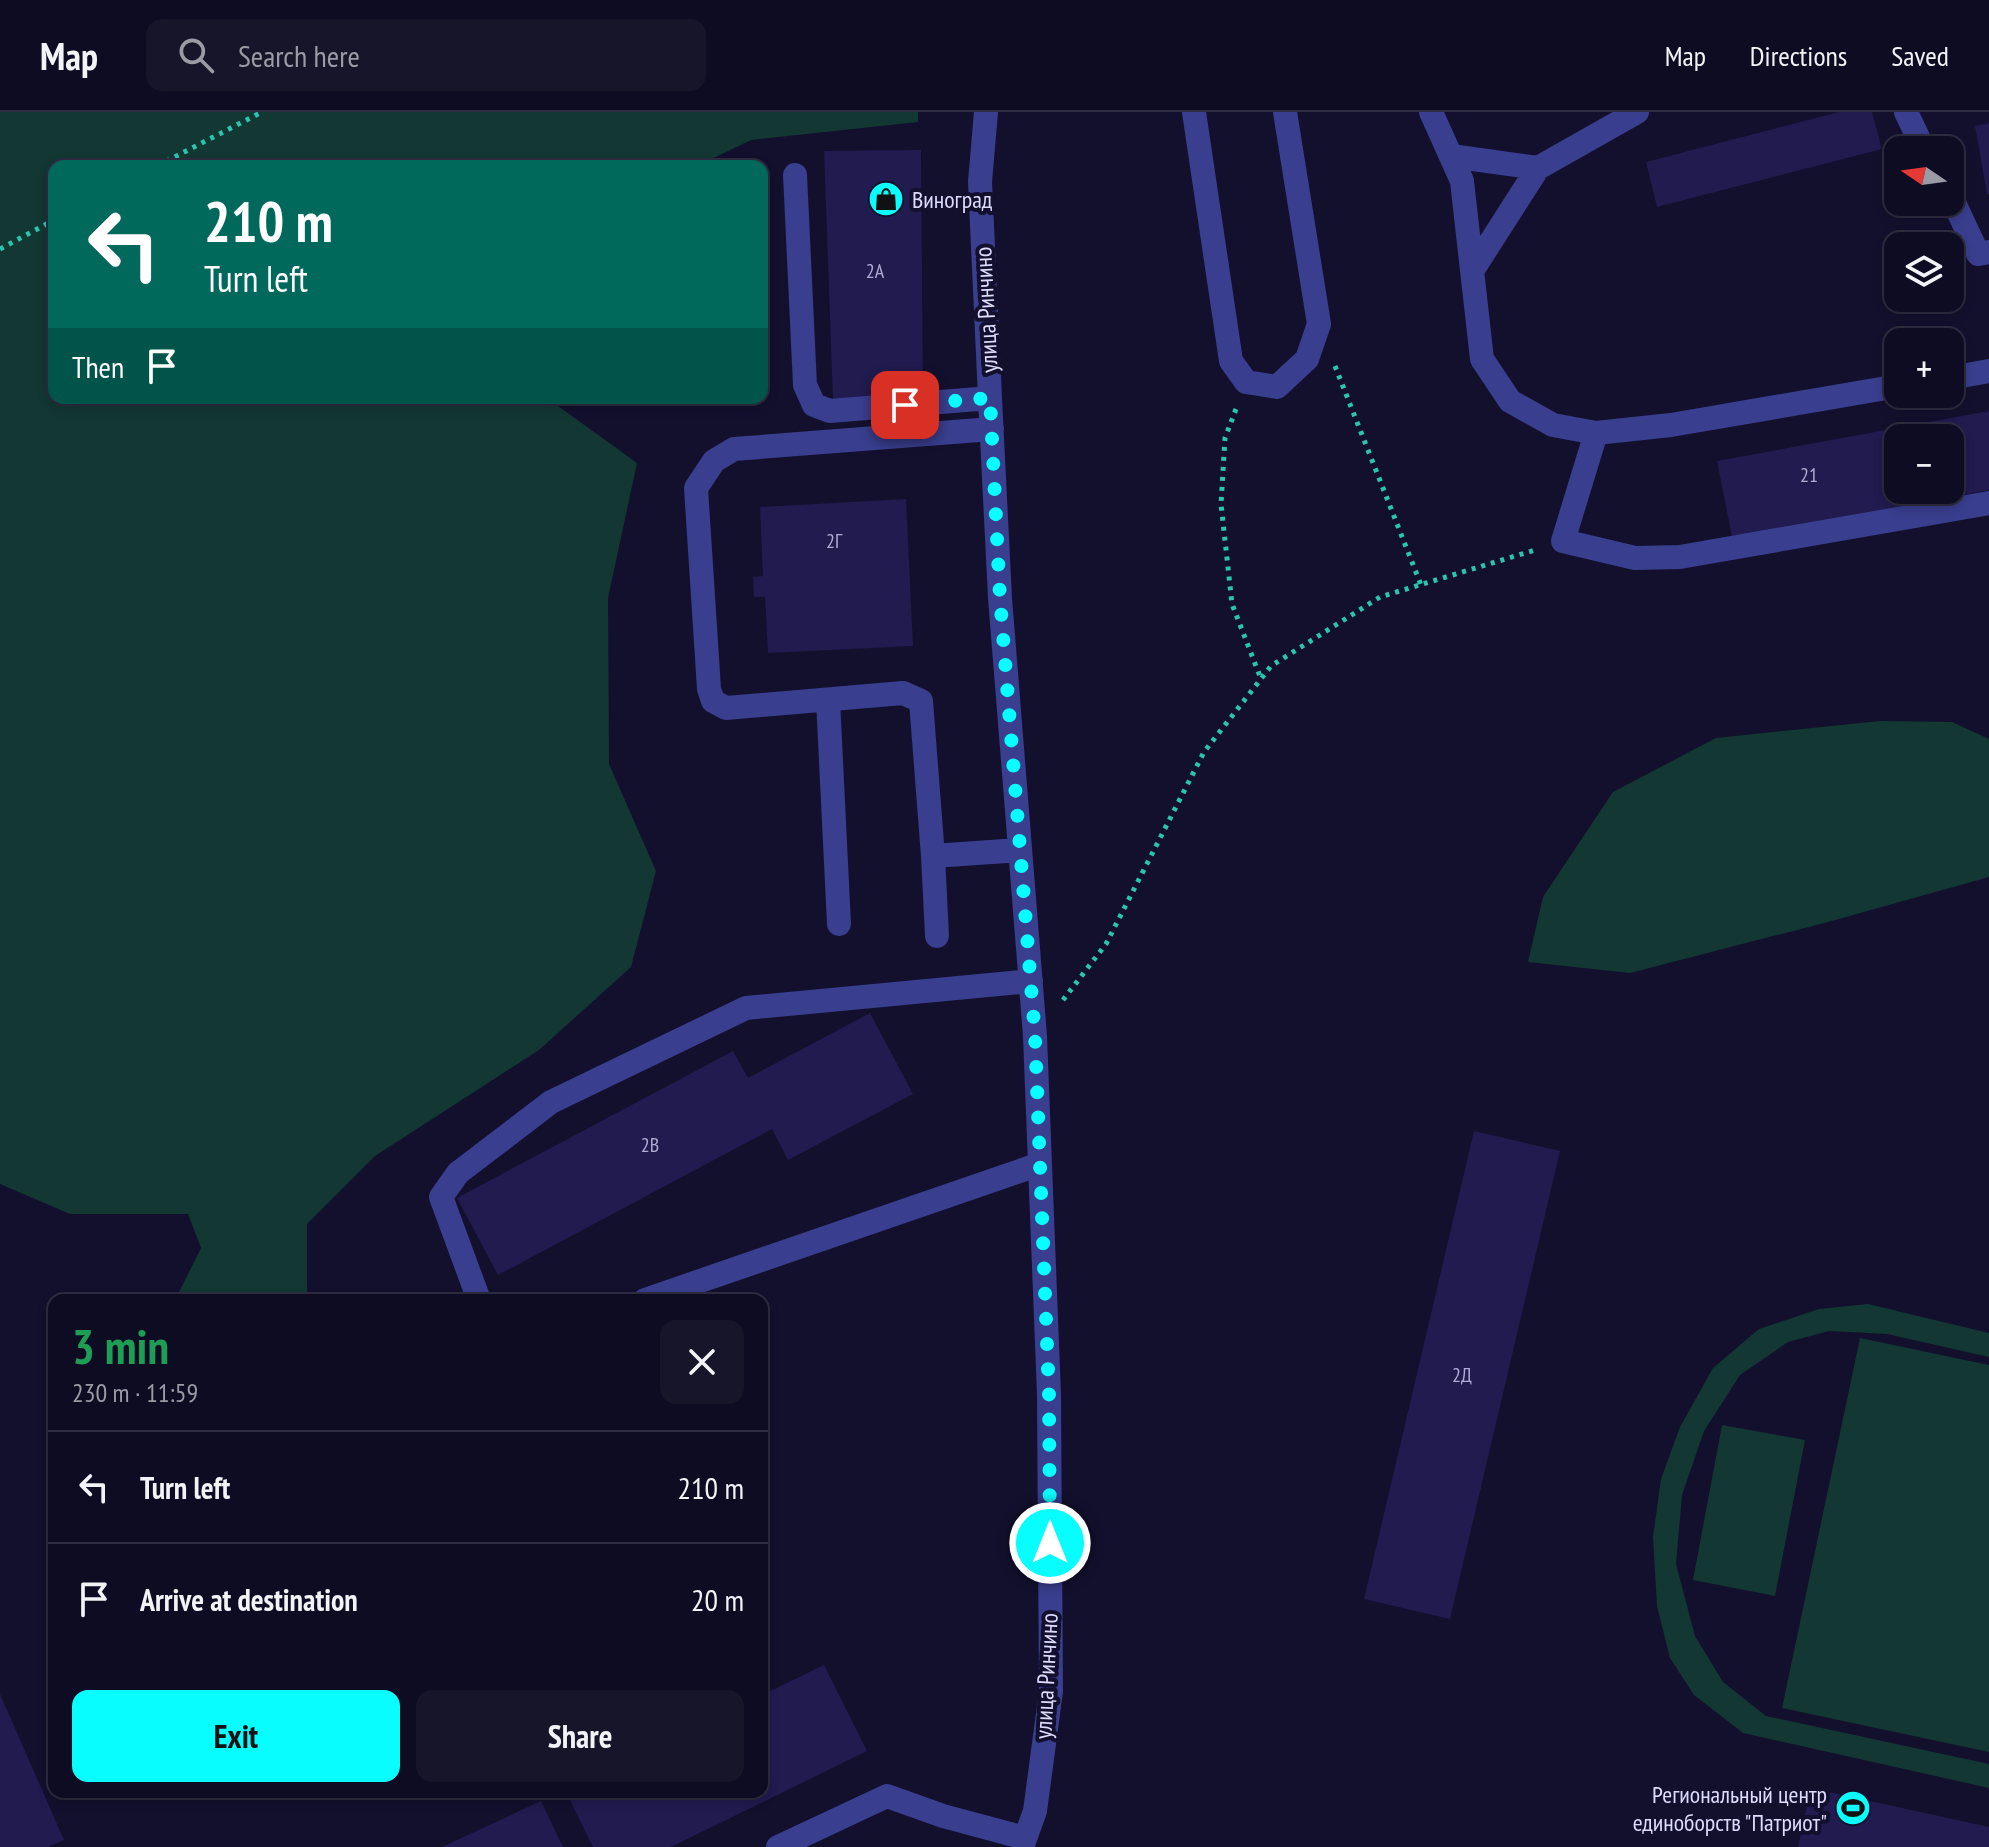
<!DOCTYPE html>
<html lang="en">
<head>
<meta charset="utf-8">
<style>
  body { margin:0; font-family:"PT Sans Narrow",sans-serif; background:#17152a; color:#f1f3f6; height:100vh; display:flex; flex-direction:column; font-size:30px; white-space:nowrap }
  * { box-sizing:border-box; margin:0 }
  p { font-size:26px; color:#9b9ba5 }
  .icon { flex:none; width:44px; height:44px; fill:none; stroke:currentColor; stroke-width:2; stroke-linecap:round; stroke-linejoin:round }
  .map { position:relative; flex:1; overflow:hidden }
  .sheet { position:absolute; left:48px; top:1182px; width:720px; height:504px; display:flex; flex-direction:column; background:#0e0c22; border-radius:16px; box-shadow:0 4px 12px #0003,0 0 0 2px #2e2c40 }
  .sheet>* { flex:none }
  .hud { position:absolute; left:48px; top:48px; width:720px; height:244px; border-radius:16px; box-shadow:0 4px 12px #0003,0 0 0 2px #2e2c40; background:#00695c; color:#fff; overflow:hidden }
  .needle { width:52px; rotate:283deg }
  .tools { position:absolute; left:1884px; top:24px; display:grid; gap:16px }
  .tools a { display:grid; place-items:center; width:80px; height:80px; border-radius:16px; background:#0e0c22; box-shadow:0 4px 12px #0003,0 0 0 2px #2e2c40; font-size:40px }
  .pin { position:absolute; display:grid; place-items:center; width:68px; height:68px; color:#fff; margin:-34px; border-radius:16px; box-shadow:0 4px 12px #0006 }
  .me { position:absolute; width:88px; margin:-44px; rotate:0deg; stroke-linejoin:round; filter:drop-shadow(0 0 6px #0008) }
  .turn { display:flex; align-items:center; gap:28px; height:168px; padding:0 24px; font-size:36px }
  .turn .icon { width:104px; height:104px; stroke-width:2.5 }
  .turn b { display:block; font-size:56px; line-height:68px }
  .then { display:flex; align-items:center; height:76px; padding:0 24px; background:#0003; gap:16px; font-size:30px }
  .round { display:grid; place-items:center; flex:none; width:84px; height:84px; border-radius:16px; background:#17152a }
  .head { display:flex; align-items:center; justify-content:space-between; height:136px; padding:0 24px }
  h1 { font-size:48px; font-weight:600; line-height:60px; color:#1e9e55 }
  .button { display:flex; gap:16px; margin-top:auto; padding:16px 24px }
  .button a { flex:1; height:92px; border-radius:16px; background:#08fdff; color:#111; font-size:32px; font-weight:600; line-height:92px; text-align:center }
  .button a+a { background:#17152a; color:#f1f3f6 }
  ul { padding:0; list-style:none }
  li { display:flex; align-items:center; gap:24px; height:112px; padding:0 24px; border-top:2px solid #2e2c40 }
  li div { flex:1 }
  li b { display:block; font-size:30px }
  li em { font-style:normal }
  header { display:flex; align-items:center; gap:48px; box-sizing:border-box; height:112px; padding:0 40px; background:#0e0c22; border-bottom:2px solid #2e2c40 }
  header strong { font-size:38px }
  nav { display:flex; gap:44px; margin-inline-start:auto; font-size:28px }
  .search { width:560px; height:72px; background:#17152a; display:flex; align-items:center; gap:20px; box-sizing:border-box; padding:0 28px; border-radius:16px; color:#9b9ba5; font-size:30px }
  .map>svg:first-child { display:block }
  .green { fill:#133733 }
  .building { fill:#211b4f; fill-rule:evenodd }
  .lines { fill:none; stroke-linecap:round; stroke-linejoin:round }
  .path { stroke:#2ac5ad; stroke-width:5; stroke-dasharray:4 6; stroke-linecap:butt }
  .minor { stroke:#393e8e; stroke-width:24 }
  .route { stroke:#08fdff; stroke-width:14; stroke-dasharray:0 25.2 }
  .labels { text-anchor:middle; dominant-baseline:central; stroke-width:8; stroke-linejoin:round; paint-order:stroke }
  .number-label { font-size:20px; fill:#aeacd3 }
  .poi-label { font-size:24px; fill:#dddcff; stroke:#12102d; text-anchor:start }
  .street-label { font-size:24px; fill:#dddcff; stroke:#12102d }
</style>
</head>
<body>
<header>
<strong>Map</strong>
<div class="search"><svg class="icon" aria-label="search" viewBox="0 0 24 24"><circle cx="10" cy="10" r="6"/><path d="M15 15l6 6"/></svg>Search here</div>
<nav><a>Map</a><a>Directions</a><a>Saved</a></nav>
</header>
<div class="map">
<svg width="1989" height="1735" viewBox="0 0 1989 1735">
  <rect width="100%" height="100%" fill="#12102d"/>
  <path class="green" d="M0,0H918V10L751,28L697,54H54V286H547L637,351L608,486L609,652L656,759L631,855L539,938L375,1044L307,1112V1188H175L201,1136L188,1102H70L0,1072Z
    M1880,609L1952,610L1989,627V765L1828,810L1630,861L1528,850L1543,785L1613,680L1716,626Z
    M1868,1192L1989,1221V1245L1887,1222L1829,1219L1788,1230L1740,1263L1704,1319L1682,1383L1676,1452L1695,1524L1723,1570L1766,1604L1989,1652V1676L1743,1621L1694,1583L1670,1546L1657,1494L1653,1425L1661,1367L1680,1315L1713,1256L1759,1217L1819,1197Z
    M1860,1226L1989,1253V1640L1782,1596Z
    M1722,1313L1805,1328L1775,1484L1693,1468Z"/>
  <path class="building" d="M1839,0H1872L1882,37L1657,95L1646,50Z
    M1989,11V82H1987L1975,14Z
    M921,38L923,279L833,288L824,39Z
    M1989,299V378L1732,425L1717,349ZM1898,326H1950V378H1898Z
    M906,387L913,534L768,541L765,485H754L753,465L763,464L760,395Z
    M870,901L913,982L788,1048L772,1017L498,1163L457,1086L733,939L748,966Z
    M1474,1019L1560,1039L1450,1507L1364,1487Z
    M824,1553L867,1639L671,1735H593L566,1680H762V1583Z
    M0,1582L64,1728L48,1735H0Z
    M1811,1676L1989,1715V1735H1798Z
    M541,1689L563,1735H442Z"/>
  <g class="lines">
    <path class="path" d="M157,54L262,0
      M0,137L54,108
      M1335,254L1421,473
      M1236,297L1225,326L1221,392L1232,492L1261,567
      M1063,888L1106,832L1204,640L1271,554L1380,485L1535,438"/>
    <path class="minor" d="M986,0L980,70L990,286L1000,486L1035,924L1049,1283L1051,1579L1035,1699L1022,1735
      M1194,0L1231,249L1246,270L1277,275L1307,247L1319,212L1285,0
      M1431,0L1462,69L1482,247L1510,289L1553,313L1596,321L1671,313L1898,274
      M1906,0L1924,38
      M1451,44L1538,56L1637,0
      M795,63L805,273L814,293L830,299L990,286
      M1950,82L1978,142L1989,140
      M1472,159L1538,56
      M1950,266L1989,259
      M992,317L734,337L714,349L696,376L709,577L713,589L726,596L903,581L921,589L933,744L1020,738
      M1596,321L1563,429L1635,446L1680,445L1989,391
      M828,588L839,812
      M933,744L937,824
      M479,1188L441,1085L458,1061L551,990L746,896L1031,869
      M645,1188L1040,1052
      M778,1735L887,1684L943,1704L1025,1726"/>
  </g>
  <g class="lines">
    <path class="route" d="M905,293L990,286L1000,486L1035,924L1049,1283L1050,1431"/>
  </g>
  <defs>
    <symbol id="shop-disc" viewBox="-11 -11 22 22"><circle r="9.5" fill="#08fdff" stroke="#12102d"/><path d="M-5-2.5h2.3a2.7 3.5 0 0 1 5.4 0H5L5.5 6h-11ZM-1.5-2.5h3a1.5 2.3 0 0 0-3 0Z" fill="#111"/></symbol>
    <symbol id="stadium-disc" viewBox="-11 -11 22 22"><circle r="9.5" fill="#08fdff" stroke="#12102d"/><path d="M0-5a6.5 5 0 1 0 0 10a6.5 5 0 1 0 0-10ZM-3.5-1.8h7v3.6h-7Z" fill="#111"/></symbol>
  </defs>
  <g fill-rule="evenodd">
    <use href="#shop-disc" x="866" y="67" width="40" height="40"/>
    <use href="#stadium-disc" x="1833" y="1676" width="40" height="40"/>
  </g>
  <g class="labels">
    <g class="number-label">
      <text x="875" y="159">2А</text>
      <text x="1809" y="363">21</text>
      <text x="834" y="429">2Г</text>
      <text x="650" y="1033">2В</text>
      <text x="1462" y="1263">2Д</text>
    </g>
    <g class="poi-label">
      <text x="912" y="87">Виноград</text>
      <text x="1827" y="1682" text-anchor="end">Региональный центр<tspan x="1827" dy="28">единоборств "Патриот"</tspan></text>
    </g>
    <g class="street-label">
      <text transform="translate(986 198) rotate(-93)">улица Ринчино</text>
      <text transform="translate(1046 1564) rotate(-87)">улица Ринчино</text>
    </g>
  </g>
</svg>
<div class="tools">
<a><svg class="needle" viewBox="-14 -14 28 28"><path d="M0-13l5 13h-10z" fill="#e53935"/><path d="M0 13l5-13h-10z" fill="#9b9ba5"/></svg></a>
<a><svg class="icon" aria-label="layers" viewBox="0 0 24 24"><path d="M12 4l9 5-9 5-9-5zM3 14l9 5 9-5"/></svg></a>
<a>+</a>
<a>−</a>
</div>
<div class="pin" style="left:905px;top:293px;background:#d93025"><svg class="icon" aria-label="arrive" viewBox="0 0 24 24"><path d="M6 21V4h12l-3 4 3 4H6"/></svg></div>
<svg class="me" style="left:1050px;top:1431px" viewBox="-20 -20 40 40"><circle r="17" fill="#08fdff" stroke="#fff" stroke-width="3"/><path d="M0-11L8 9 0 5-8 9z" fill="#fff"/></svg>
<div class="hud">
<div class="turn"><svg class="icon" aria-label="left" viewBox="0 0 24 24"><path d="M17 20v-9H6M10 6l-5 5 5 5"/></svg><div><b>210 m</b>Turn left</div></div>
<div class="then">Then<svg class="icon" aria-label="arrive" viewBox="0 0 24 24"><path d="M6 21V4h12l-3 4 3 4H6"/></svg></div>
</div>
<section class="sheet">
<div class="head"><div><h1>3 min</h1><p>230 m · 11:59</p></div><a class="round"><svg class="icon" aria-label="close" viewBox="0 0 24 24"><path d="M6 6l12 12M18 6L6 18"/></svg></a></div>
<ul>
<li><svg class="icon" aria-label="left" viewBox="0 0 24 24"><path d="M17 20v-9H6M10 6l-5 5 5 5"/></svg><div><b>Turn left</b></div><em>210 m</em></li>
<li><svg class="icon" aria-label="arrive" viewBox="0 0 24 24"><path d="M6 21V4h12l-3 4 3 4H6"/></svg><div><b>Arrive at destination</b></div><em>20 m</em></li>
</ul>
<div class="button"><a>Exit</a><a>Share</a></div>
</section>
</div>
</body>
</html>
